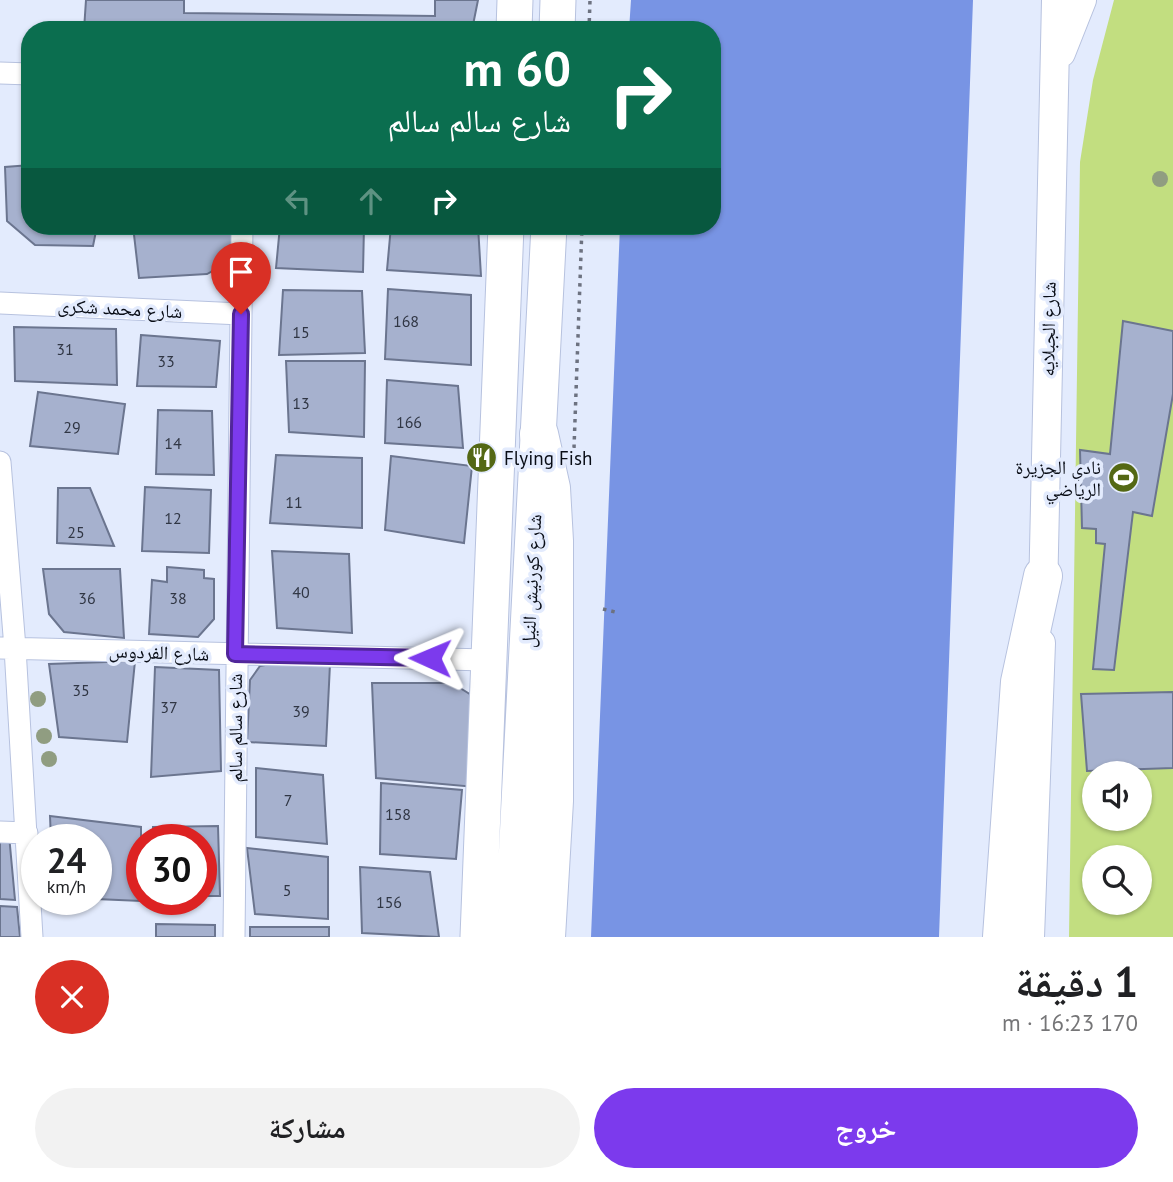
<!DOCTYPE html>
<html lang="ar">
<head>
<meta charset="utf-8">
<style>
  body { margin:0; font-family:"PT Sans","Noto Naskh Arabic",sans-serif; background:#f2f2f2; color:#202124; direction:rtl; height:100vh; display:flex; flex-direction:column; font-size:26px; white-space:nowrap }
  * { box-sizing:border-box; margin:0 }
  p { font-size:23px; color:#757577 }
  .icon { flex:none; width:38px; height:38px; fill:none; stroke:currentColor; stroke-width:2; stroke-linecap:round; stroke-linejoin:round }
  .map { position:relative; height:937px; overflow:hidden; direction:ltr }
  .drawer { display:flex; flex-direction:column; background:#fff; flex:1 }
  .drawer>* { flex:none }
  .top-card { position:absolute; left:21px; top:21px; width:700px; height:214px; border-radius:28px; box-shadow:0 2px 5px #0004; direction:rtl; background:#0b6e4f; color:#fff; overflow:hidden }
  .tools { position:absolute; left:1082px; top:761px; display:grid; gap:14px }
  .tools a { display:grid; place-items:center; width:70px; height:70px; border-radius:50%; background:#fff; box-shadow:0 2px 5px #0004; font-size:35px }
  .speed { position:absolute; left:21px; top:824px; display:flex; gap:14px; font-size:35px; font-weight:700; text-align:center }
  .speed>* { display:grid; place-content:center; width:91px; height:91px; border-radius:50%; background:#fff; box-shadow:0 2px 5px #0004; line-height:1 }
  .speed small { font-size:18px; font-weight:400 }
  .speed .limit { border:10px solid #d22; background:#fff; color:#111 }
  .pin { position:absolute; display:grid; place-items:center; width:60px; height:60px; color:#fff; margin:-72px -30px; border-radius:50% 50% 50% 0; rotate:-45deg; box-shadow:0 0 7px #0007 }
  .pin .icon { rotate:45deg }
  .me { position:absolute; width:77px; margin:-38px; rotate:271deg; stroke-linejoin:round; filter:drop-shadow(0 0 5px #0008) }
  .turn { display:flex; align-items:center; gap:24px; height:147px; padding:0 35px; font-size:32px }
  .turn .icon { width:91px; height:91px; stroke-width:2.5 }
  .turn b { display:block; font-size:49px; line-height:60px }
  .lanes { display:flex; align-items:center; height:66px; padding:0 35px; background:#0003; justify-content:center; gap:35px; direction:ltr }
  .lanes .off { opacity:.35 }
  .round { display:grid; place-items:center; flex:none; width:74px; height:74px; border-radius:37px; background:#f2f2f2 }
  .headline { display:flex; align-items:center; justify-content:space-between; height:119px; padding:0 35px }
  h1 { font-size:42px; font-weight:700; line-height:52px }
  .button { display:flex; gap:14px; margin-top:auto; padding:14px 35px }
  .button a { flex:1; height:80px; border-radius:42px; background:#7c3aed; color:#fff; font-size:28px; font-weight:700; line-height:80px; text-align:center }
  .button a+a { background:#f2f2f2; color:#202124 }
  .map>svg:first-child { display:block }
  .green { fill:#c2de80; fill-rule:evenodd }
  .water { fill:#7894e4 }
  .building { fill:#a6b1ce; stroke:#6b758f; stroke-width:2 }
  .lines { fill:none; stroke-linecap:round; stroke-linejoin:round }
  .minor-casing { stroke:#b7c2df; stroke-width:23 }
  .tertiary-casing { stroke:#b7c2df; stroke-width:30 }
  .primary-casing { stroke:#b7c2df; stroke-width:37 }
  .motorway-casing { stroke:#b7c2df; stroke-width:40 }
  .path { stroke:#6d7280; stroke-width:3.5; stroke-dasharray:3.5 5; stroke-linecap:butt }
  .minor { stroke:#fff; stroke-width:21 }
  .tertiary { stroke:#fff; stroke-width:28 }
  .primary { stroke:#fff; stroke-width:35 }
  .motorway { stroke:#fff; stroke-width:38 }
  .tree { fill:#909d81 }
  .route-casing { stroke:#51269a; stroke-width:18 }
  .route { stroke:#7c3aed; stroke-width:12 }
  .labels { text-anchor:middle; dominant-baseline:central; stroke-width:7; stroke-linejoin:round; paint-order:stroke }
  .number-label { font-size:16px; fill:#303644 }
  .street-label { font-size:19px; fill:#090d16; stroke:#e3ebfd }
  .poi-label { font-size:19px; fill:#090d16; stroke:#e3ebfd; text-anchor:start }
</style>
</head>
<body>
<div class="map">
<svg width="1173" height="937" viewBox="0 0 1173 937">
  <rect width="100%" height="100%" fill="#e3ebfd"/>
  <path class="green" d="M1114,0H1173V937H1069L1080,162L1093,80ZM1094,774H1139V819H1094ZM1094,858H1139V903H1094Z"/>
  <path class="water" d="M631,0H973L939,937H591L620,226H712V30H629Z"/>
  <path class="building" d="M86,0H184V13L435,16V0H478L472,30H84Z
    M30,165V226H97L93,246L35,245L7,221L5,167Z
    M133,226H234V259L207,274L139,278Z
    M280,226H364L363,272L276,268Z
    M391,226H478L481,276L387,270Z
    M388,289L471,295V365L385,359Z
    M283,290L362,291L365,353L279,355Z
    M1123,321L1173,331V394L1152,516L1133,512L1114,670L1093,669L1105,544L1096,543V529L1082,528L1080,450L1110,454Z
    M14,327L116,329L117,385L15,381Z
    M141,335L220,341L216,387L137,386Z
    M286,361H365L364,437L289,432Z
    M387,380L458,386L463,448L385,443Z
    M38,392L125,404L118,454L30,446Z
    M158,410L212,411L214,475L156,474Z
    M276,455L362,458V528L270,523Z
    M391,456L472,466L464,543L385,530Z
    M145,487L211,490L209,553L142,551Z
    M58,488H90L114,546L57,543Z
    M272,551L349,554L352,633L277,628Z
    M167,567L204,570V578L214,579V619L198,637L149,634L152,580L167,582Z
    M43,569H120L124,638L64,632L49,614Z
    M135,661L127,742L59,737L49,664Z
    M281,662L330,664L326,746L247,742L250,680L260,666Z
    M155,667L219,670L221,771L151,777Z
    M372,683H452L476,698L475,787L376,778Z
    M1173,692V768L1087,771L1081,694Z
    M256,768L323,775L327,844L256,837Z
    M381,783L462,790L456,859L380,854Z
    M50,816L141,827V901L96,899V840H51Z
    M218,826L220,896H201V840H153V827Z
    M0,835H9L15,900L0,899Z
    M247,848L328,857V919L255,914Z
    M360,867L430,872L439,937L362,933Z
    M0,906L17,907L20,937H0Z
    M156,924L215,925V937H156Z
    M250,927H329V937H250Z"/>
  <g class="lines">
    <defs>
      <path id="minor" d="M0,73L30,74
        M0,303L241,314
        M0,462L15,648L32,937
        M0,648L486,660
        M0,832L27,833
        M234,937L242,226"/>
      <path id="tertiary" d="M1061,53L1082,0
        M1043,596L1056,0
        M1030,937L1041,643"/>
      <path id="primary" d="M514,30L515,0
        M557,30L558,0
        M478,937L506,226
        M512,937L549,226"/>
      <path id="motorway" d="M539,434L551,488L554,541V801L546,937
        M1002,937L1020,682L1043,576"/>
    </defs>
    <use href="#minor" class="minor-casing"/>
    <use href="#tertiary" class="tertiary-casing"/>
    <use href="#primary" class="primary-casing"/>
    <use href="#motorway" class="motorway-casing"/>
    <path class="path" d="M589,30L590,0
      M574,448L582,226
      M603,609L615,612"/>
    <use href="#minor" class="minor"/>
    <use href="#tertiary" class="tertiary"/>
    <use href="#primary" class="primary"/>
    <use href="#motorway" class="motorway"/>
  </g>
  <g class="tree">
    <circle cx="1160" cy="179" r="8"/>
    <circle cx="38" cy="699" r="8"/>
    <circle cx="44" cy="736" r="8"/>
    <circle cx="49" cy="759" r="8"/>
  </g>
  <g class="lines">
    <defs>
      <path id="route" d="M241,314L235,654L430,658"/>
    </defs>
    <use href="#route" class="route-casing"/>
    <use href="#route" class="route"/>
  </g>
  <defs>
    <symbol id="restaurant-disc" viewBox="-11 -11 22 22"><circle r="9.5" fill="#546814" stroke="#e3ebfd"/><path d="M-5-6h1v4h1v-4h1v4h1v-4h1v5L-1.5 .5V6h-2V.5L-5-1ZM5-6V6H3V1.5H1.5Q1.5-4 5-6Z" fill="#fff"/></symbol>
    <symbol id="stadium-disc" viewBox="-11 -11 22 22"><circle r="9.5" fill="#546814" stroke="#e3ebfd"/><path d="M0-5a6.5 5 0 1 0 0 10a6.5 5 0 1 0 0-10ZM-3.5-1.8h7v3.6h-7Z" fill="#fff"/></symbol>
  </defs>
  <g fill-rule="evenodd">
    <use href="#restaurant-disc" x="464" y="440" width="35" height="35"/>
    <use href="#stadium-disc" x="1106" y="460" width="35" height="35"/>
  </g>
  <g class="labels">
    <g class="number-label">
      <text x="406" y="321">168</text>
      <text x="301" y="332">15</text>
      <text x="65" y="349">31</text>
      <text x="166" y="361">33</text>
      <text x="301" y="403">13</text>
      <text x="409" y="422">166</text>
      <text x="72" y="427">29</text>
      <text x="173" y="443">14</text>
      <text x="294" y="502">11</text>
      <text x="173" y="518">12</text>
      <text x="76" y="532">25</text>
      <text x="301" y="592">40</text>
      <text x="87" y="598">36</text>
      <text x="178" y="598">38</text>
      <text x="81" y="690">35</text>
      <text x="169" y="707">37</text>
      <text x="301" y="711">39</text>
      <text x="288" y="800">7</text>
      <text x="398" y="814">158</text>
      <text x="287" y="890">5</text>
      <text x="389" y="902">156</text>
    </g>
    <g class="street-label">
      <text transform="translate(120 308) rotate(3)">شارع محمد شكرى</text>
      <text transform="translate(1048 329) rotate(-89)">شارع الجبلايه</text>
      <text transform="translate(531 581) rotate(-87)">شارع كورنيش النيل</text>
      <text transform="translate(159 652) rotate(2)">شارع الفردوس</text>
      <text transform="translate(235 728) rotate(-90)">شارع سالم سالم</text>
    </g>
    <g class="poi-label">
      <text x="504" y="458">Flying Fish</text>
      <text x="1101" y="467" text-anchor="end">نادي الجزيرة<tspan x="1101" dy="22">الرياضي</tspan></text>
    </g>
  </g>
</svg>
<div class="tools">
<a><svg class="icon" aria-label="sound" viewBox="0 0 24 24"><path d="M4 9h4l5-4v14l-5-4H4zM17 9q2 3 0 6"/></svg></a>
<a><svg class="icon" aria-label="search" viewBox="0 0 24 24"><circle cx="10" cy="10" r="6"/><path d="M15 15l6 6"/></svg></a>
</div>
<div class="speed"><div>24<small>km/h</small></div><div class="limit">30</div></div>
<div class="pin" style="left:241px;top:314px;background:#d93025"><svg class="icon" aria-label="arrive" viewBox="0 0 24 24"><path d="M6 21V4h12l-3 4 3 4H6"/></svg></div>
<svg class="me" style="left:430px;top:658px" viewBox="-20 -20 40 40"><path d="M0-17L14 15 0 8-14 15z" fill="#7c3aed" stroke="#fff" stroke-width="4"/></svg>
<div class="top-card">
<div class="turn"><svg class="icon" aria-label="right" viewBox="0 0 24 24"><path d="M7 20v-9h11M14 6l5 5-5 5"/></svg><div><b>60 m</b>شارع سالم سالم</div></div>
<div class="lanes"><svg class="icon off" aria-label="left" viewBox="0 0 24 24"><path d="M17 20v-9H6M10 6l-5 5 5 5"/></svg><svg class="icon off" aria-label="ahead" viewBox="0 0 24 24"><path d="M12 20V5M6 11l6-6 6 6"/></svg><svg class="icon" aria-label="right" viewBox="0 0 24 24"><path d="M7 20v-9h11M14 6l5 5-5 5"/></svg></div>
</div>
</div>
<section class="drawer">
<div class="headline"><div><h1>1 دقيقة</h1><p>170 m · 16:23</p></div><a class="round" style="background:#d93025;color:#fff"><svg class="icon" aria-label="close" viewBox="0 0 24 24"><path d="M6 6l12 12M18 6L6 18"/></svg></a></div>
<div class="button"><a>خروج</a><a>مشاركة</a></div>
</section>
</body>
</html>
